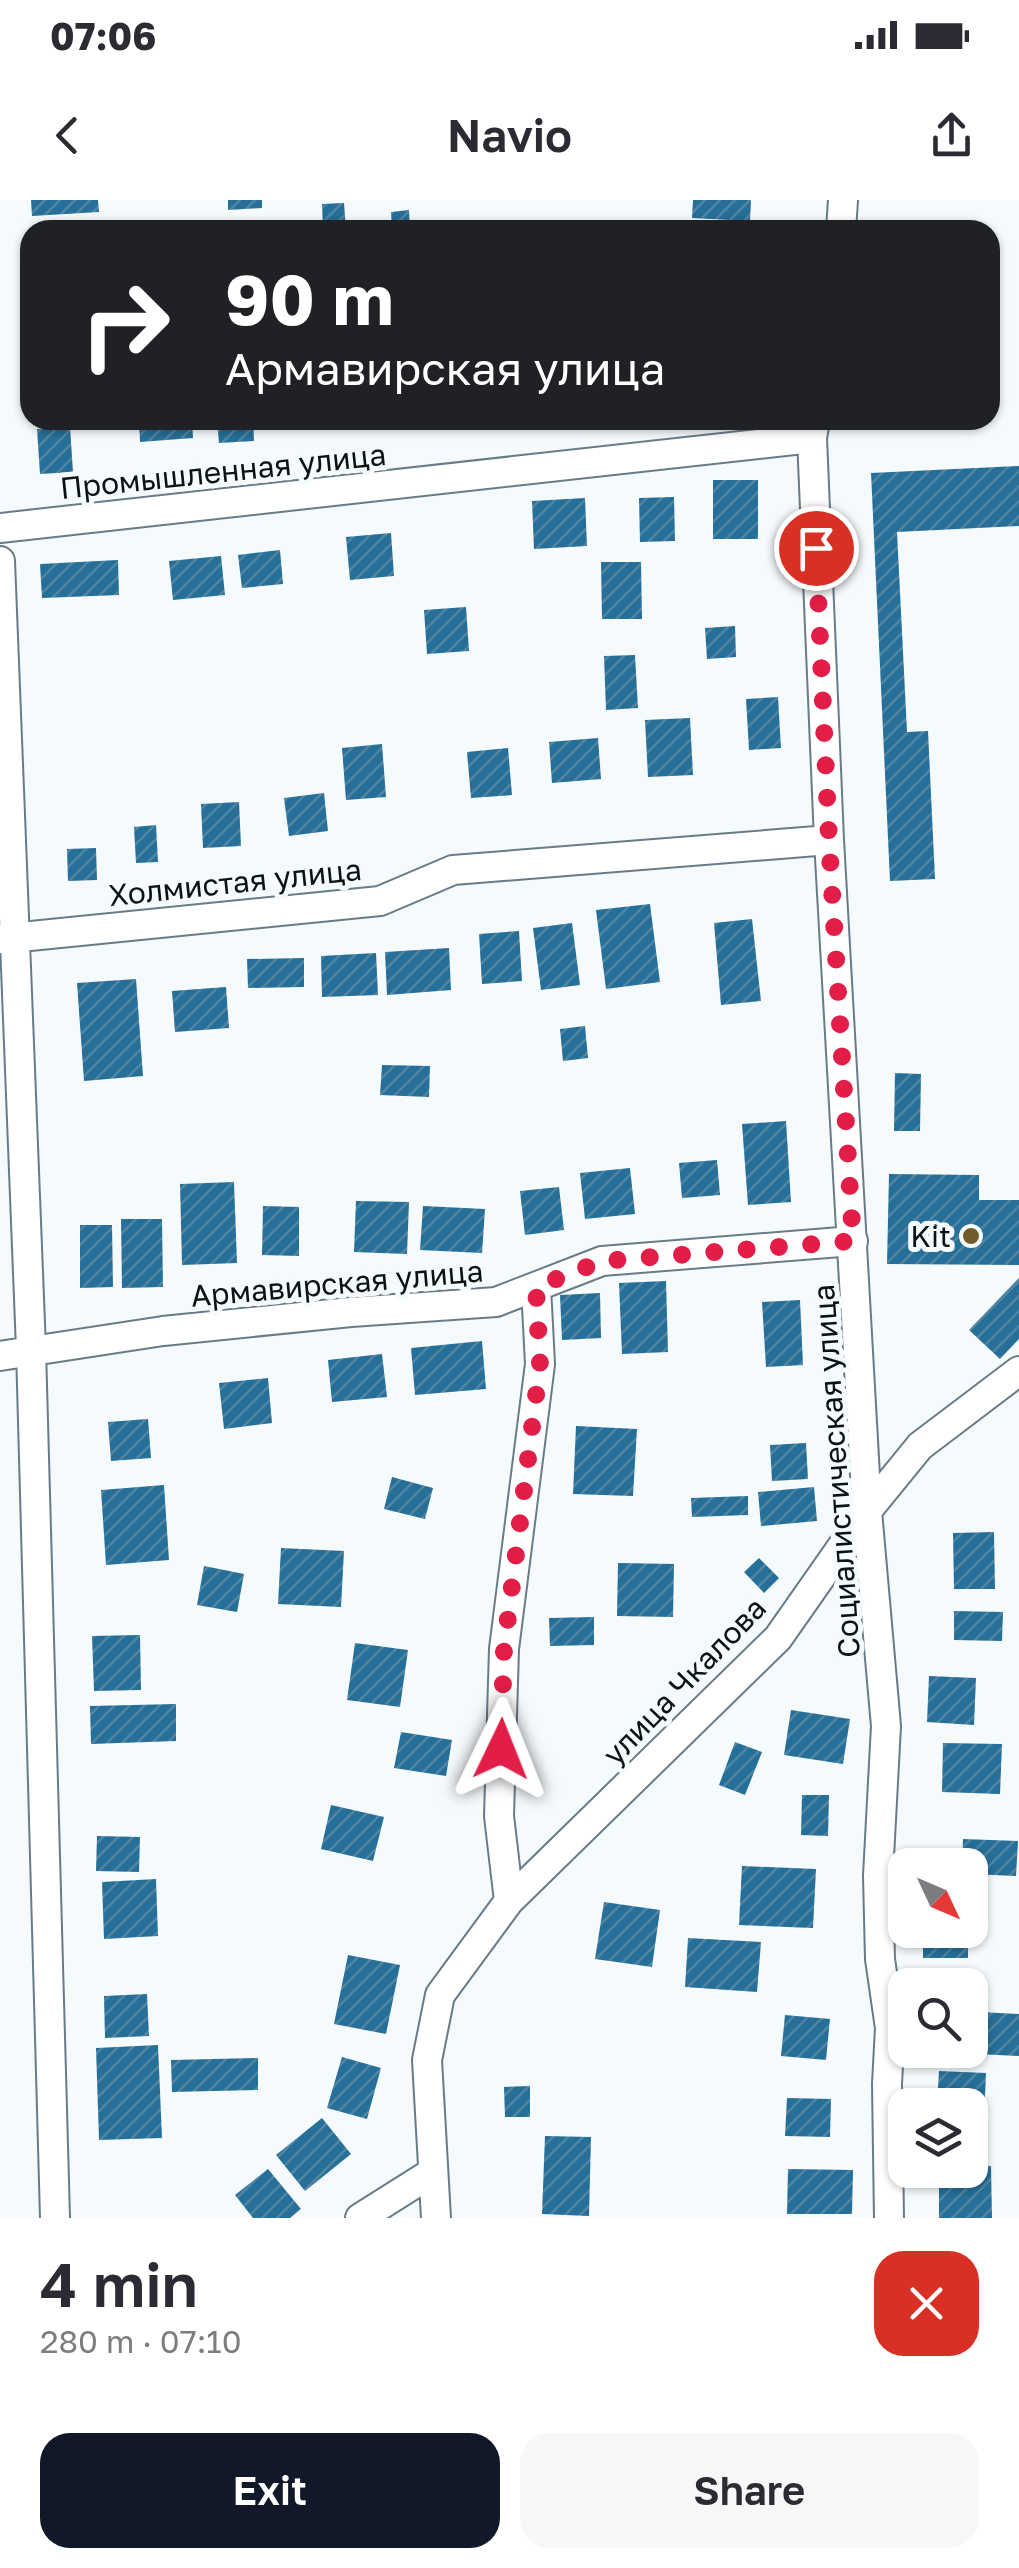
<!DOCTYPE html>
<html lang="en">
<head>
<meta charset="utf-8">
<style>
  body { margin:0; font-family:"Golos Text",sans-serif; background:#f7f7f7; color:#2b2b33; height:100vh; display:flex; flex-direction:column; font-size:38px; white-space:nowrap }
  * { box-sizing:border-box; margin:0 }
  p { font-size:32px; color:#7c7c81 }
  .icon { flex:none; width:55px; height:55px; fill:none; stroke:currentColor; stroke-width:2; stroke-linecap:round; stroke-linejoin:round }
  .map { position:relative; height:2018px; overflow:hidden }
  .drawer { display:flex; flex-direction:column; background:#fff; flex:1 }
  .drawer>* { flex:none }
  .guide { position:absolute; left:20px; top:20px; width:980px; height:210px; border-radius:30px; box-shadow:0 2px 8px #0004; background:#202124; color:#fff; overflow:hidden }
  .needle { width:65px; rotate:134deg }
  .tools { position:absolute; left:888px; top:1648px; display:grid; gap:20px }
  .tools a { display:grid; place-items:center; width:100px; height:100px; border-radius:20px; background:#fff; box-shadow:0 2px 8px #0004; font-size:50px }
  .pin { position:absolute; display:grid; place-items:center; width:85px; height:85px; color:#fff; margin:-42px; border:5px solid #fff; border-radius:50%; box-shadow:0 2px 10px #0007 }
  .me { position:absolute; width:110px; margin:-55px; rotate:2deg; stroke-linejoin:round; filter:drop-shadow(0 0 8px #0008) }
  .turn { display:flex; align-items:center; gap:35px; height:210px; padding:0 40px; font-size:45px }
  .turn .icon { width:130px; height:130px; stroke-width:2.5 }
  .turn b { display:block; font-size:70px; line-height:85px }
  .round { display:grid; place-items:center; flex:none; width:105px; height:105px; border-radius:30px; background:#f7f7f7 }
  .head { display:flex; align-items:center; justify-content:space-between; height:170px; padding:0 40px }
  h1 { font-size:60px; font-weight:600; line-height:75px }
  .primary-button { display:flex; gap:20px; margin-top:auto; padding:20px 40px }
  .primary-button a { flex:1; height:115px; border-radius:30px; background:#111827; color:#fff; font-size:40px; font-weight:600; line-height:115px; text-align:center }
  .primary-button a+a { background:#f7f7f7; color:#2b2b33 }
  .status { display:flex; justify-content:space-between; align-items:center; height:70px; padding:0 50px; background:#fff; direction:ltr }
  .status svg { height:28px; fill:currentColor }
  header { display:flex; justify-content:space-between; align-items:center; height:130px; padding:0 40px; background:#fff; font-size:45px; font-weight:600 }
  .map>svg:first-child { display:block }
  .building { fill:url(#building-hatch) }
  .lines { fill:none; stroke-linecap:round; stroke-linejoin:round }
  .minor-casing { stroke:#687c88; stroke-width:32 }
  .minor { stroke:#fff; stroke-width:28 }
  .route { stroke:#e11d48; stroke-width:18; stroke-dasharray:0 32.4 }
  .poi-dot { fill:#705c2b; stroke:#f5fafd; stroke-width:4 }
  .labels { text-anchor:middle; dominant-baseline:central; stroke-width:10; stroke-linejoin:round; paint-order:stroke }
  .street-label { font-size:30px; fill:#0b1318; stroke:#f5fafd }
  .poi-label { font-size:30px; fill:#0b1318; stroke:#f5fafd; text-anchor:end }
</style>
</head>
<body>
<div class="status"><b>07:06</b><svg viewBox="0 0 49 12"><path d="M0 12V9h3v3zM5 12V6h3v6zM10 12V3h3v9zM15 12V0h3v12zM26 1h20v11H26zM47 4h2v5h-2z"/></svg></div>
<header><svg class="icon" aria-label="back" viewBox="0 0 24 24"><path d="M15 5l-7 7 7 7"/></svg>Navio<svg class="icon" aria-label="share" viewBox="0 0 24 24"><path d="M12 15V3M7 8l5-5 5 5M5 13v7h14v-7"/></svg></header>
<div class="map">
<svg width="1019" height="2018" viewBox="0 0 1019 2018">
  <defs>
    <pattern id="building-hatch" width="6" height="6" patternUnits="userSpaceOnUse" patternTransform="scale(2.5)"><rect width="6" height="6" fill="#266f98"/><path d="M-1 1l2-2M0 6l6-6M5 7l2-2" fill="none" stroke="#5185a2"/></pattern>
  </defs>
  <rect width="100%" height="100%" fill="#f5fafd"/>
  <path class="building" d="M31,0H98L99,12L32,16Z
    M228,0H262V8L228,10Z
    M693,0H751L750,21L692,18Z
    M344,3L346,30H323L322,4Z
    M409,10L410,30H392L391,12Z
    M221,23V30H194L193,25Z
    M139,220H192L193,238L140,242Z
    M217,220H253L254,241L219,243Z
    M70,227L73,272L40,274L37,229Z
    M1019,266V326L897,332L907,532L928,531L935,679L890,681L871,273Z
    M713,280H758V339H713Z
    M674,297L675,341L640,342L639,298Z
    M585,298L587,346L534,349L532,301Z
    M391,333L394,376L350,380L346,337Z
    M280,350L283,384L242,388L238,355Z
    M221,356L225,395L173,400L169,361Z
    M118,360L119,395L42,398L40,364Z
    M601,362H641L642,419H602Z
    M466,407L469,451L427,454L424,410Z
    M735,426L736,457L707,459L705,428Z
    M635,455L638,508L606,510L604,456Z
    M778,497L781,548L749,550L746,499Z
    M690,518L693,575L648,577L645,520Z
    M598,538L601,579L552,583L549,542Z
    M382,544L386,597L346,600L342,548Z
    M508,548L512,595L471,598L467,552Z
    M324,593L328,631L289,636L284,598Z
    M239,602L241,646L203,648L201,604Z
    M156,625L158,662L136,663L134,627Z
    M96,648L97,680L68,681L67,649Z
    M650,704L660,782L606,789L596,710Z
    M752,719L761,801L721,805L714,723Z
    M572,723L580,785L541,790L533,728Z
    M519,731L522,781L482,784L479,734Z
    M449,748L451,790L387,795L385,752Z
    M376,753L378,795L322,797L321,756Z
    M304,758V787L248,788L247,759Z
    M136,779L143,876L84,881L77,783Z
    M226,787L229,828L175,832L172,791Z
    M585,826L588,858L563,861L560,829Z
    M382,865L430,866L429,897L380,895Z
    M895,873L921,874L920,931H894Z
    M786,921L791,1002L748,1005L742,924Z
    M717,960L720,995L682,998L679,963Z
    M630,968L635,1014L585,1019L580,973Z
    M889,974L979,975V1000H1019V1065L887,1064Z
    M234,982L237,1063L182,1065L180,984Z
    M559,987L564,1030L525,1035L520,991Z
    M356,1001L409,1002L407,1054L354,1052Z
    M263,1006L299,1007V1056L262,1055Z
    M423,1006L485,1009L482,1053L420,1050Z
    M121,1019H162L163,1087L122,1088Z
    M80,1025H112L113,1087L80,1088Z
    M1019,1078V1139L1000,1159L969,1130Z
    M666,1081L668,1152L622,1154L619,1083Z
    M600,1093L601,1138L562,1140L560,1095Z
    M800,1100L803,1165L766,1167L762,1102Z
    M482,1141L486,1189L415,1195L411,1148Z
    M382,1154L387,1197L332,1202L328,1160Z
    M268,1178L272,1223L224,1229L219,1183Z
    M148,1219L151,1258L111,1261L108,1222Z
    M576,1226L637,1229L633,1296L573,1294Z
    M806,1243L808,1279L772,1281L770,1245Z
    M392,1277L433,1288L425,1319L384,1309Z
    M164,1285L169,1360L106,1365L101,1290Z
    M814,1287L817,1321L761,1326L758,1292Z
    M748,1296V1315L692,1317L691,1298Z
    M994,1332L995,1389H954L953,1333Z
    M281,1348L344,1351L341,1407L278,1404Z
    M759,1358L779,1378L764,1393L744,1372Z
    M618,1363L674,1364L673,1417L617,1416Z
    M204,1366L244,1374L237,1412L197,1405Z
    M954,1411L1003,1412L1002,1441L954,1440Z
    M594,1417V1445L550,1446L549,1418Z
    M140,1435L141,1490L94,1491L92,1436Z
    M355,1443L408,1450L400,1507L347,1500Z
    M929,1476L976,1478L974,1525L927,1522Z
    M176,1504V1541L91,1544L90,1506Z
    M791,1510L850,1519L843,1564L784,1555Z
    M401,1532L452,1540L446,1576L394,1568Z
    M735,1542L762,1552L745,1595L719,1585Z
    M943,1543L1002,1544L1000,1594L942,1592Z
    M802,1595H829L828,1636L801,1635Z
    M331,1605L384,1617L373,1661L321,1649Z
    M97,1636L140,1637L139,1672L96,1671Z
    M963,1639L1018,1641L1016,1676L970,1674V1665H962Z
    M742,1666L816,1669L813,1728L739,1725Z
    M156,1679L158,1736L104,1739L102,1682Z
    M604,1702L660,1710L652,1767L595,1759Z
    M923,1730H968V1758H923Z
    M688,1738L761,1742L757,1792L685,1787Z
    M348,1755L400,1765L386,1834L334,1824Z
    M147,1794L149,1836L105,1838L104,1796Z
    M980,1812L1019,1814V1856L978,1854Z
    M785,1815L830,1819L826,1860L781,1856Z
    M158,1845L162,1938L99,1940L96,1848Z
    M342,1857L381,1868L367,1919L327,1908Z
    M258,1858V1890L172,1892L171,1860Z
    M939,1871L986,1873L984,1921L970,1920V1905H937Z
    M530,1886V1917H505L504,1887Z
    M787,1898L831,1899L830,1937L785,1936Z
    M322,1918L351,1954L305,1991L276,1955Z
    M545,1936L591,1937L589,2016L542,2014Z
    M970,1966H991L992,2018H939V1970H970Z
    M268,1969L301,2009L290,2018H253L235,1995Z
    M788,1969L853,1970L852,2014H787Z"/>
  <g class="lines">
    <defs>
      <path id="minor" d="M841,30L843,0
        M815,220L812,238L829,640L867,1311L886,1526L878,1676L880,1759L890,1828L887,1884L889,2018
        M0,328L812,238
        M0,361L31,1149L55,2018
        M0,739L380,701L453,670L829,640
        M0,1156L163,1131L351,1112L496,1102L602,1061L853,1041
        M509,1701L499,1616L504,1449L540,1164L536,1087
        M360,2018L433,1972
        M436,2018L427,1860L440,1795L509,1701L778,1438L867,1311L920,1246L1019,1171"/>
    </defs>
    <use href="#minor" class="minor-casing"/>
    <use href="#minor" class="minor"/>
  </g>
  <g class="lines">
    <path class="route" d="M501,1549L504,1449L540,1164L536,1087L602,1061L853,1041L829,640L816,348"/>
  </g>
  <circle class="poi-dot" cx="971" cy="1036" r="10"/>
  <g class="labels">
    <g class="street-label">
      <text transform="translate(223 271) rotate(-6)">Промышленная улица</text>
      <text transform="translate(235 682) rotate(-6)">Холмистая улица</text>
      <text transform="translate(337 1083) rotate(-5)">Армавирская улица</text>
      <text transform="translate(836 1271) rotate(-94)">Социалистическая улица</text>
      <text transform="translate(684 1481) rotate(-46)">улица Чкалова</text>
    </g>
    <g class="poi-label">
      <text x="951" y="1036">Kit</text>
    </g>
  </g>
</svg>
<div class="tools">
<a><svg class="needle" viewBox="-14 -14 28 28"><path d="M0-13l5 13h-10z" fill="#e53935"/><path d="M0 13l5-13h-10z" fill="#7c7c81"/></svg></a>
<a><svg class="icon" aria-label="search" viewBox="0 0 24 24"><circle cx="10" cy="10" r="6"/><path d="M15 15l6 6"/></svg></a>
<a><svg class="icon" aria-label="layers" viewBox="0 0 24 24"><path d="M12 4l9 5-9 5-9-5zM3 14l9 5 9-5"/></svg></a>
</div>
<div class="pin" style="left:816px;top:348px;background:#d93025"><svg class="icon" aria-label="arrive" viewBox="0 0 24 24"><path d="M6 21V4h12l-3 4 3 4H6"/></svg></div>
<svg class="me" style="left:501px;top:1549px" viewBox="-20 -20 40 40"><path d="M0-17L14 15 0 8-14 15z" fill="#e11d48" stroke="#fff" stroke-width="4"/></svg>
<div class="guide">
<div class="turn"><svg class="icon" aria-label="right" viewBox="0 0 24 24"><path d="M7 20v-9h11M14 6l5 5-5 5"/></svg><div><b>90 m</b>Армавирская улица</div></div>
</div>
</div>
<section class="drawer">
<div class="head"><div><h1>4 min</h1><p>280 m · 07:10</p></div><a class="round" style="background:#d93025;color:#fff"><svg class="icon" aria-label="close" viewBox="0 0 24 24"><path d="M6 6l12 12M18 6L6 18"/></svg></a></div>
<div class="primary-button"><a>Exit</a><a>Share</a></div>
</section>
</body>
</html>
